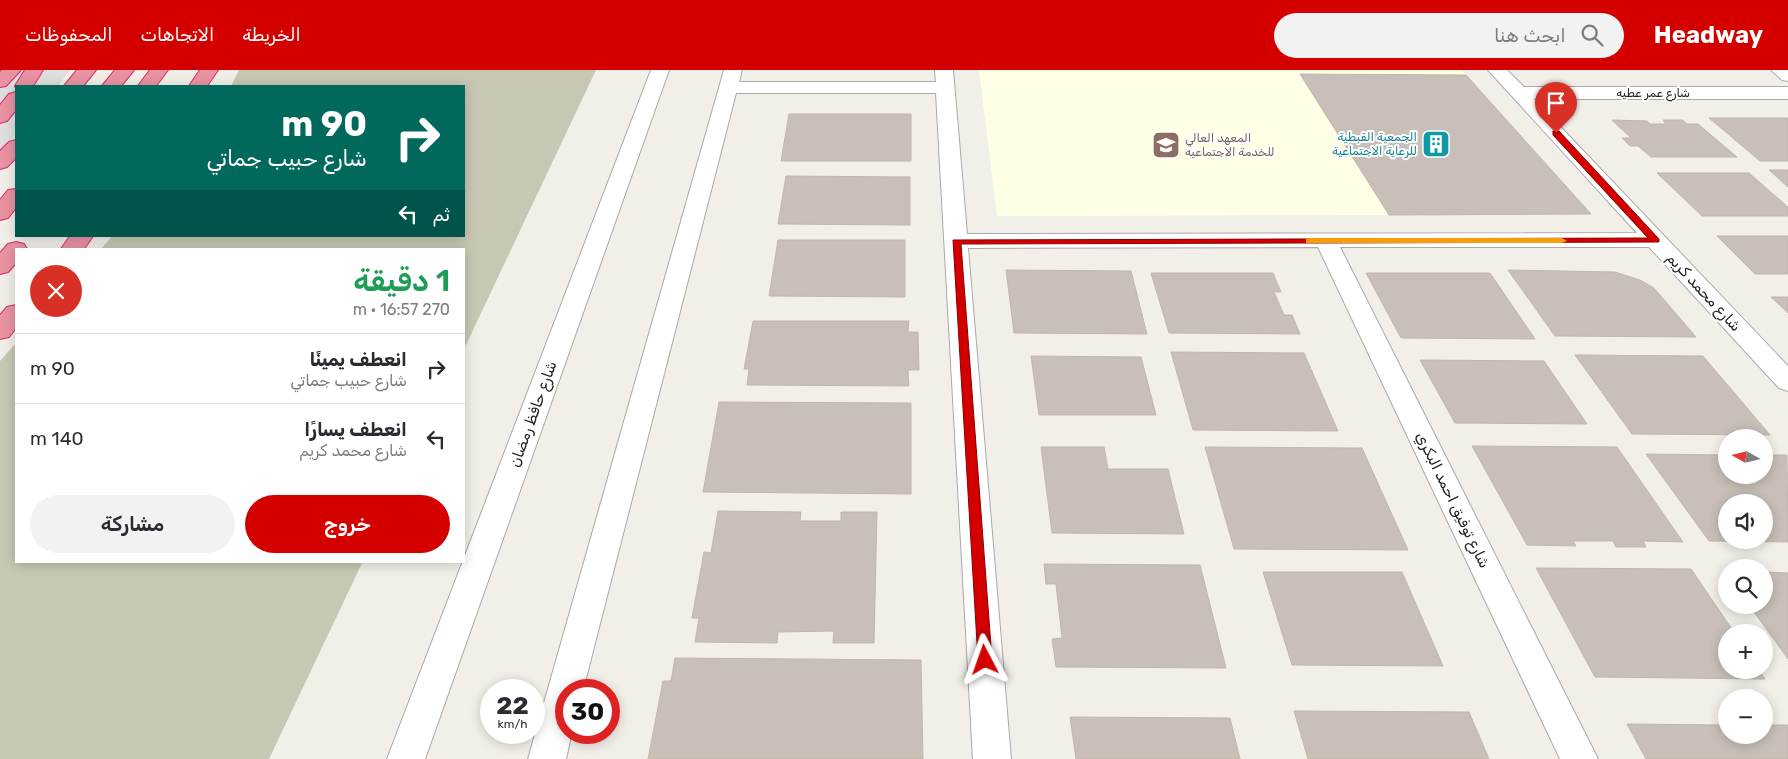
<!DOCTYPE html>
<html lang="ar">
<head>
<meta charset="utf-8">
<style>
  body { margin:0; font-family:Rubik,"Noto Naskh Arabic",sans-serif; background:#f2f2f3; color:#2b2b33; direction:rtl; height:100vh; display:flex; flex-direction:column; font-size:19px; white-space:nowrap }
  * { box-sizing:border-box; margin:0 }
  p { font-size:16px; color:#7c7c81 }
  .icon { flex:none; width:28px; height:28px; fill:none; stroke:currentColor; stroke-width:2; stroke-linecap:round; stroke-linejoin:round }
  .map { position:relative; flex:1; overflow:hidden; direction:ltr }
  .drawer { position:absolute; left:15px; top:178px; width:450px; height:315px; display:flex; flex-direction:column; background:#fff; border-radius:0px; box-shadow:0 2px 12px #0003; direction:rtl }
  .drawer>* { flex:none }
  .hud { position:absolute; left:15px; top:15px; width:450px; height:152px; border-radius:0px; box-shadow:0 2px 12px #0003; direction:rtl; background:#00695c; color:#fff; overflow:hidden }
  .needle { width:32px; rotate:278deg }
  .fabs { position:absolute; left:1718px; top:359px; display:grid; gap:10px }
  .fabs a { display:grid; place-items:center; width:55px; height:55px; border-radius:50%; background:#fff; box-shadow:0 2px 12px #0003; font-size:25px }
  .speed { position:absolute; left:480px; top:609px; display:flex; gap:10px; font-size:25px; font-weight:700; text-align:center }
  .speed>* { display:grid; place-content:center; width:65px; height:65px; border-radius:50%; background:#fff; box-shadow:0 2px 12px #0003; line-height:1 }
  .speed small { font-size:12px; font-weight:400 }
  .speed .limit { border:8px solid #d22; background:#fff; color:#111 }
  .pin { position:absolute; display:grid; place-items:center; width:42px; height:42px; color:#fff; margin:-51px -21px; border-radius:50% 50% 50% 0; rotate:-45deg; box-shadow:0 0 5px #0007 }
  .pin .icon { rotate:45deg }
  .me { position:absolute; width:55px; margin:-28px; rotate:356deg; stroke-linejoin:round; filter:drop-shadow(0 0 4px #0008) }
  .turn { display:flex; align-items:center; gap:18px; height:105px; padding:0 15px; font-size:22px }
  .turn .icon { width:65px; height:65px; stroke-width:2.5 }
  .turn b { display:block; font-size:35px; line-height:42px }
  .then { display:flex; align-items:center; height:48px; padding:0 15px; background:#0003; gap:10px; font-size:19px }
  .round { display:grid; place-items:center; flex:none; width:52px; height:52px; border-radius:26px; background:#f2f2f3 }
  .head { display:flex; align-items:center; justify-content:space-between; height:85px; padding:0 15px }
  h1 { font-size:30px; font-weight:600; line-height:38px; color:#1e9e55 }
  .cta { display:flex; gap:10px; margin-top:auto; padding:10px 15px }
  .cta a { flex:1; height:58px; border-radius:30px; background:#d40000; color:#fff; font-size:20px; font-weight:600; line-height:58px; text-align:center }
  .cta a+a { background:#f2f2f3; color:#2b2b33 }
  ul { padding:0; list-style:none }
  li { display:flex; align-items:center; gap:15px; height:70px; padding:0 15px; border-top:1px solid #e1e1e2 }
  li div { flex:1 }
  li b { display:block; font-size:19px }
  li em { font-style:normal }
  header { display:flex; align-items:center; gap:30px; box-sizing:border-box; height:70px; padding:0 25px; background:#d40000; color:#fff }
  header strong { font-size:24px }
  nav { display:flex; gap:28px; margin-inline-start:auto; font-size:18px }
  .search { width:350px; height:45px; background:#f2f2f3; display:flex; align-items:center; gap:12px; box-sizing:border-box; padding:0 18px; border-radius:28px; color:#7c7c81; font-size:19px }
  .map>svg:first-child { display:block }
  .residential { fill:#e0dfdf }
  .education { fill:#ffffe5 }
  .construction { fill:#c7c7b4 }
  .building { fill:#c7bfb8; stroke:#c4b6ab; fill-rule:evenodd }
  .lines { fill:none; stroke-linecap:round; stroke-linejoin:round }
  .minor-casing { stroke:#a9a9a9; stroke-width:2 }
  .highway-casing { stroke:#dc2a67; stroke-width:2 }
  .minor { fill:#fff; fill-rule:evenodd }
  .highway { fill:#e892a2; fill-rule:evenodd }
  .route { fill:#d40000; stroke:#8a0000 }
  .slow { fill:#f59e0b }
  .labels { text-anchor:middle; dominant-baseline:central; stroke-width:4; stroke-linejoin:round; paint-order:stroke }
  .far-street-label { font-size:12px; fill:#222; stroke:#fff }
  .far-culture-label { font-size:12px; fill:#0d838f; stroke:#fff; text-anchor:end }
  .far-education-label { font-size:12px; fill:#785e54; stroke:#fff; text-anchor:start }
  .street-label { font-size:15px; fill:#222; stroke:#fff }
</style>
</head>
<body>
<header>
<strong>Headway</strong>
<div class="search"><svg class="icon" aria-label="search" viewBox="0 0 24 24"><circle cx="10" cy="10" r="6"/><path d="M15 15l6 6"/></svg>ابحث هنا</div>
<nav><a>الخريطة</a><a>الاتجاهات</a><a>المحفوظات</a></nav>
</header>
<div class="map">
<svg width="1788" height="689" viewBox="0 0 1788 689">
  <rect width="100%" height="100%" fill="#f2efe9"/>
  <path class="residential" d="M0,0H70L58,16H16V65L0,83Z"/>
  <path class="education" d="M979,0H1462L1466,5H1300L1389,145L997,146Z"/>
  <path class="construction" d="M239,0H596L464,279V179H101L112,166H464V16H231Z
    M16,273V491H363L269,689H0V291Z"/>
  <path class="building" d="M1300,4L1466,5L1591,144L1389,145Z
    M789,44H911V91H781Z
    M1709,48H1788V91H1760Z
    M1612,50L1647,51L1650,54H1666L1663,50H1683L1687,54H1698L1737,87H1651L1638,76H1630L1622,68H1631Z
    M1769,100H1788V117Z
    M1657,103H1749L1788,137V146H1702Z
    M786,106L910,107V155L778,154Z
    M1717,166H1788V204H1755Z
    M778,170H905V227L769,226Z
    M1006,200L1131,201L1147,264L1014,263Z
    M1508,200L1615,202L1640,210L1654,218L1696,267L1555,266Z
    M1151,203H1273L1281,222H1274L1284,245H1292L1300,264L1169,263Z
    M1366,203H1490L1535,269L1401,268Z
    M1771,227H1788V243Z
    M753,251H909L908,262H918L919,300H908L909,316L747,315L749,299H744Z
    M1171,282L1304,283L1338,361L1193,360Z
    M1575,285L1703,286L1770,365L1632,364Z
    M1031,286L1141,287L1156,345H1039Z
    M1420,290L1544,291L1587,354L1455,353Z
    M719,332L911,333V424L703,422Z
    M1472,376L1617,377L1683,472L1643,471L1646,477H1616L1613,471H1573L1576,476L1527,475Z
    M1041,377H1104L1108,399H1168L1184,464L1052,463Z
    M1205,377L1362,378L1408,480L1234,479Z
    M1646,384L1726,385V405H1764V385H1787L1788,472L1709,471ZM1726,432H1764V470H1726Z
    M718,441L801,442L800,451H841V442H877L874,573H833L834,561L778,562L777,573L695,572L699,548H692L704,482L711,483Z
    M1044,494L1200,495L1226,598L1056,597L1052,569L1062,568L1056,514H1046Z
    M1536,498L1691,499L1734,562H1726V600H1759L1765,609L1595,607Z
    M1263,502H1402L1443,596L1292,595Z
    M1764,502L1788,503V589L1749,535H1764Z
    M675,588L921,590L923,689H648L663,611H671Z
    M1294,641L1469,642L1489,689H1308Z
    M1070,647L1230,648L1240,689H1076Z
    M1627,654L1726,655V665H1764V655H1788V689H1646Z"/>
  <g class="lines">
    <defs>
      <path id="minor" d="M651,0H669L425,689H387Z
        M724,0H742L739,12H936L935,0H953L967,164L1637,163L1488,0H1507L1524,17H1788V29H1534L1788,296V321L1779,318L1649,177H1340L1598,689H1560L1318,177L968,178L1011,689H973L936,23H736L583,620H566V662H572L566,689H528Z
        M1771,0H1788V11L1782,10Z"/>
      <path id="highway" d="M2,0H21L6,16L0,17V2Z
        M25,0H43L33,16H16V18L15,16Z
        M77,0H96L83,16H64Z
        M115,0H134L121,16H102Z
        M150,0H168L156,16H138Z
        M200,0H218L207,16H189Z
        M16,22V40L7,51L0,53V35L9,24Z
        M16,70V88L7,97L0,99V81L9,72Z
        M16,119V138L8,148L0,150V130L8,120Z
        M70,166H93L84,179H61Z
        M16,172L24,174L27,179H16V193L8,202L0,204V183L8,174Z
        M16,235V258L9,267L0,269V245L7,237Z"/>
    </defs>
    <use href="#minor" class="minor-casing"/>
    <use href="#highway" class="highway-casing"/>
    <use href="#minor" class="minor"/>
    <use href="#highway" class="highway"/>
  </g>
  <path class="route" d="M1553,61H1559L1659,169V172L961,174L992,590L990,594L985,596L980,594L978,590L953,170L1648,168L1553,65Z"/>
  <path class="slow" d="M1309,168H1562L1567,171L1562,173H1306V169Z"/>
  <defs>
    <symbol id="building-square" viewBox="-11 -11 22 22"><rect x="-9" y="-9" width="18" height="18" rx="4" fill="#0f9aa8" stroke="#fff"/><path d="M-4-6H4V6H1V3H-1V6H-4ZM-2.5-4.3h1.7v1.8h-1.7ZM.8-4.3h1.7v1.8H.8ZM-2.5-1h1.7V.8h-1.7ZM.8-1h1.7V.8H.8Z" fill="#fff"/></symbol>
    <symbol id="university-square" viewBox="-11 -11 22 22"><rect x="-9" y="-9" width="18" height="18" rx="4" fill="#8d6e63" stroke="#fff"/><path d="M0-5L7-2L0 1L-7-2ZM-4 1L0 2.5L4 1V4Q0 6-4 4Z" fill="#fff"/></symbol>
  </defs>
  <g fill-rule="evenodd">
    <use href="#building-square" x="1420" y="58" width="32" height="32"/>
    <use href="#university-square" x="1150" y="59" width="32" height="32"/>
  </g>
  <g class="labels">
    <g class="far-street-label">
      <text x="1653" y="23">شارع عمر عطيه</text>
    </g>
    <g class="far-culture-label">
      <text x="1417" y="67">الجمعية القبطية<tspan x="1417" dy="14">للرعاية الاجتماعية</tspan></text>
    </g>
    <g class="far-education-label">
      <text x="1185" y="68">المعهد العالي<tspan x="1185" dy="14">للخدمة الاجتماعيه</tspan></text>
    </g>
    <g class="street-label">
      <text transform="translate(1704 222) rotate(47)">شارع محمد كريم</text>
      <text transform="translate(533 344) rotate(-70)">شارع حافظ رمضان</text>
      <text transform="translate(1453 430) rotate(64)">شارع توفيق احمد البكري</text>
    </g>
  </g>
</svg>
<div class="fabs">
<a><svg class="needle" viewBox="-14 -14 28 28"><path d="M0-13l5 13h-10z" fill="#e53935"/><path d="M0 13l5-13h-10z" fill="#7c7c81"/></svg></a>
<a><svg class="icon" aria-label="sound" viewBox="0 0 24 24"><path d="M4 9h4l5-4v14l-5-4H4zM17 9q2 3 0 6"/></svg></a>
<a><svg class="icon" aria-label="search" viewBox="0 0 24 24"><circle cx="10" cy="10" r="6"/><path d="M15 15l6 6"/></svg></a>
<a>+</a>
<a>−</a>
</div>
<div class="speed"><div>22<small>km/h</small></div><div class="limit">30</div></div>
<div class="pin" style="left:1556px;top:63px;background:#d93025"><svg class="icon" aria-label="arrive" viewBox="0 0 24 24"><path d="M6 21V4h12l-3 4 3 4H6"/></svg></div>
<svg class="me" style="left:985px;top:590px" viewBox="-20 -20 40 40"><path d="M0-17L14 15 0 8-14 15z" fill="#d40000" stroke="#fff" stroke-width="4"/></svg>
<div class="hud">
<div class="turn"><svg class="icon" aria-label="right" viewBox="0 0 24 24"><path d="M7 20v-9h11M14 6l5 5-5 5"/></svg><div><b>90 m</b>شارع حبيب جماتي</div></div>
<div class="then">ثم<svg class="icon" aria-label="left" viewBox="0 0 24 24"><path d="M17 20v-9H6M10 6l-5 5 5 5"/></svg></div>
</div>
<section class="drawer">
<div class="head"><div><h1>1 دقيقة</h1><p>270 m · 16:57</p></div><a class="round" style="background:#d93025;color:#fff"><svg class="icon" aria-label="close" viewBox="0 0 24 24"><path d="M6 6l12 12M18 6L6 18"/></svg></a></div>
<ul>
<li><svg class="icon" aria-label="right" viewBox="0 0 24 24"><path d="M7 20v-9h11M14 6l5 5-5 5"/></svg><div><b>انعطف يمينًا</b><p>شارع حبيب جماتي</p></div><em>90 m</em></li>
<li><svg class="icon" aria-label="left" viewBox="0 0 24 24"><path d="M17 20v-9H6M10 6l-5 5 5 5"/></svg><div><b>انعطف يسارًا</b><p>شارع محمد كريم</p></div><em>140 m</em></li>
</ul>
<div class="cta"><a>خروج</a><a>مشاركة</a></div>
</section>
</div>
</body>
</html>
